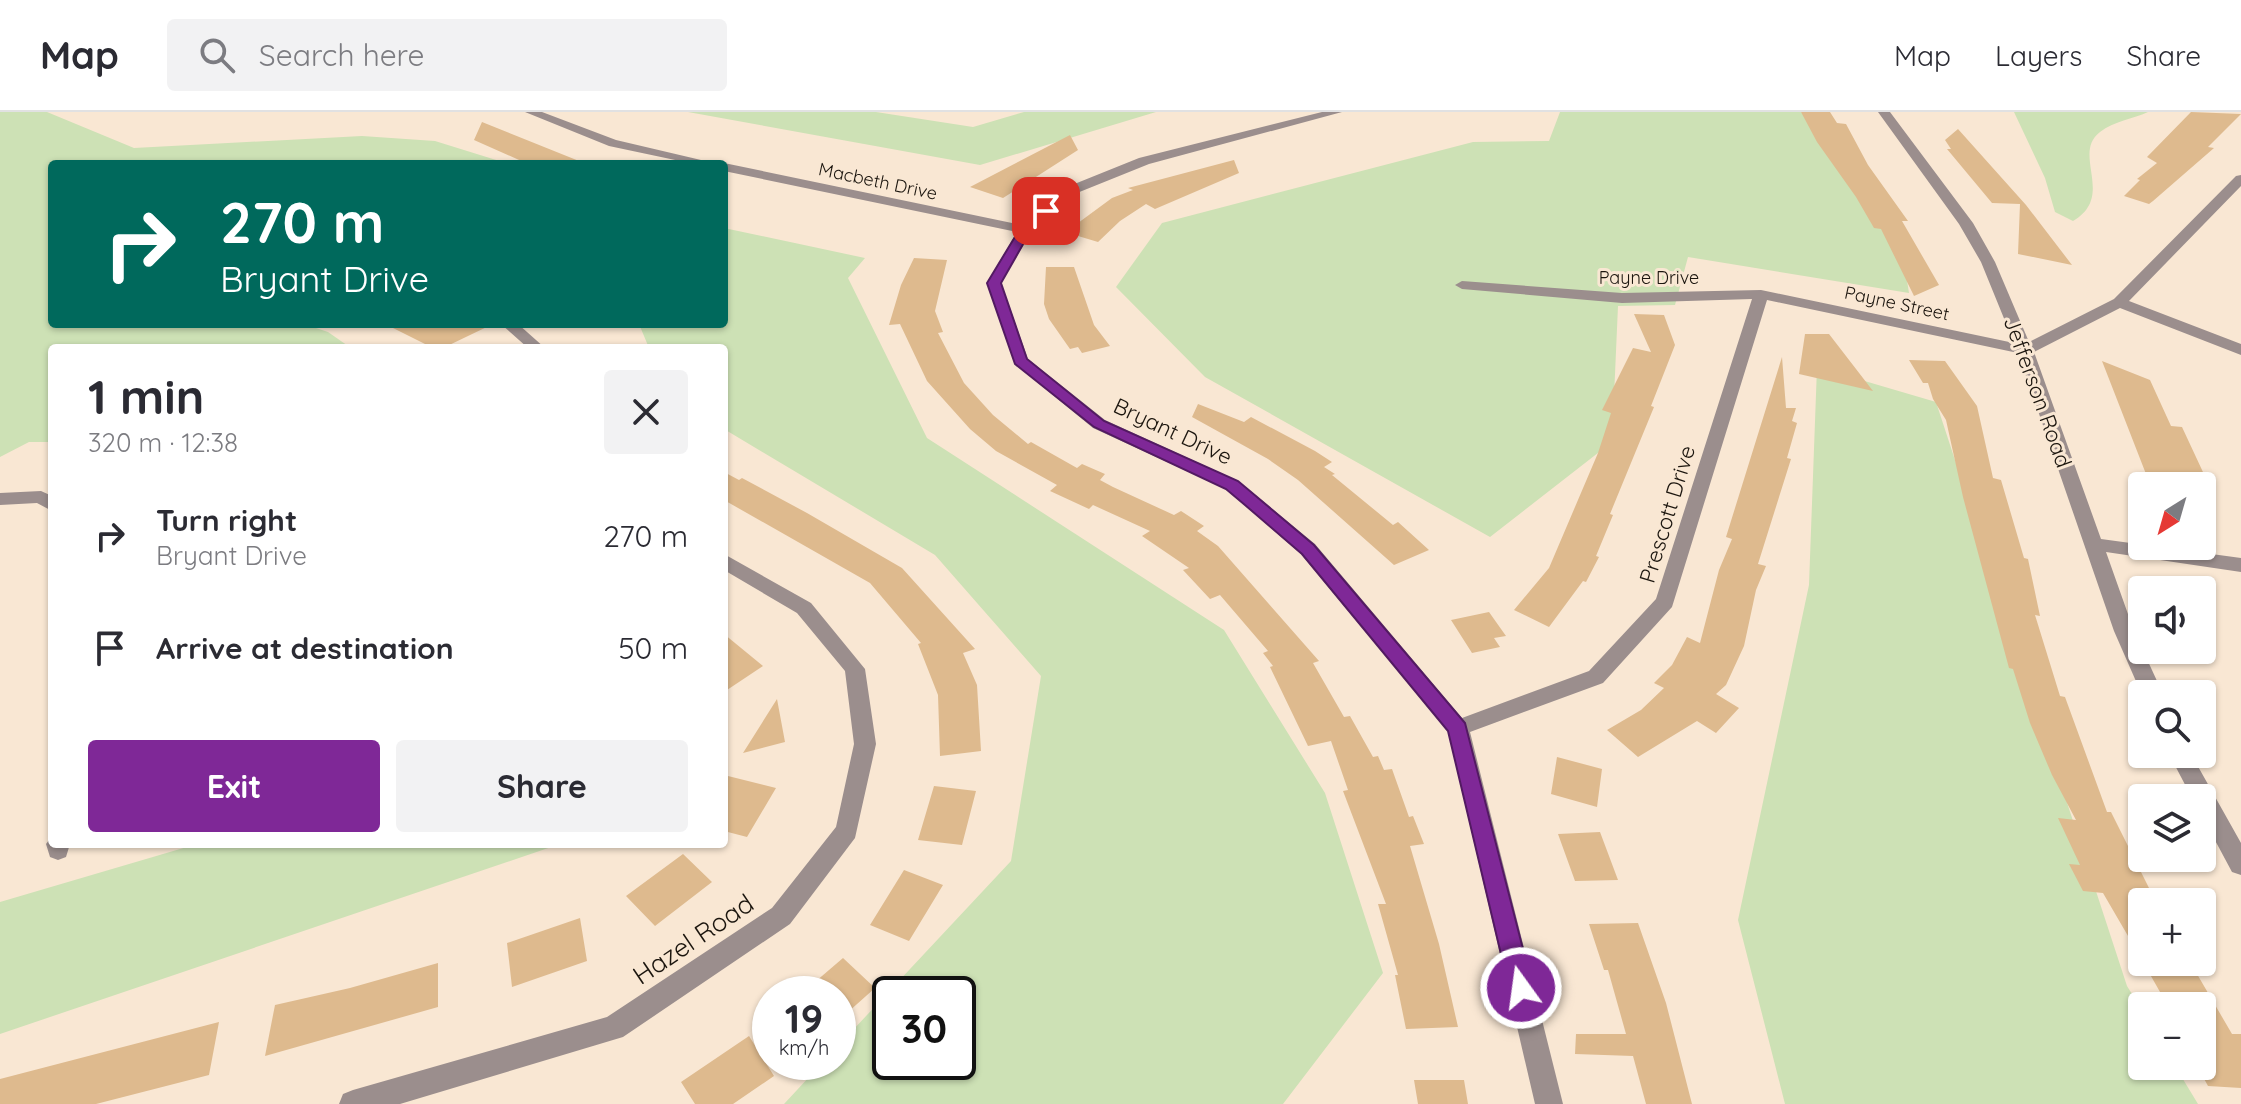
<!DOCTYPE html>
<html lang="en">
<head>
<meta charset="utf-8">
<style>
  body { margin:0; font-family:Quicksand,sans-serif; background:#f2f2f3; color:#2b2b33; height:100vh; display:flex; flex-direction:column; font-size:30px; white-space:nowrap }
  * { box-sizing:border-box; margin:0 }
  p { font-size:26px; color:#7c7c81 }
  .icon { flex:none; width:44px; height:44px; fill:none; stroke:currentColor; stroke-width:2; stroke-linecap:round; stroke-linejoin:round }
  .map { position:relative; flex:1; overflow:hidden }
  .panel { position:absolute; left:48px; top:232px; width:680px; height:504px; display:flex; flex-direction:column; background:#fff; border-radius:8px; box-shadow:0 2px 6px #0004 }
  .panel>* { flex:none }
  .hud { position:absolute; left:48px; top:48px; width:680px; height:168px; border-radius:8px; box-shadow:0 2px 6px #0004; background:#00695c; color:#fff; overflow:hidden }
  .needle { width:52px; rotate:217deg }
  .buttons { position:absolute; left:2128px; top:360px; display:grid; gap:16px }
  .buttons a { display:grid; place-items:center; width:88px; height:88px; border-radius:8px; background:#fff; box-shadow:0 2px 6px #0004; font-size:40px }
  .speed { position:absolute; left:752px; top:864px; display:flex; gap:16px; font-size:40px; font-weight:700; text-align:center }
  .speed>* { display:grid; place-content:center; width:104px; height:104px; border-radius:50%; background:#fff; box-shadow:0 2px 6px #0004; line-height:1 }
  .speed small { font-size:20px; font-weight:400 }
  .speed .limit { border:4px solid #111; border-radius:12px; background:#fff; color:#111 }
  .pin { position:absolute; display:grid; place-items:center; width:68px; height:68px; color:#fff; margin:-34px; border-radius:16px; box-shadow:0 4px 12px #0006 }
  .me { position:absolute; width:88px; margin:-44px; rotate:346deg; stroke-linejoin:round; filter:drop-shadow(0 0 6px #0008) }
  .turn { display:flex; align-items:center; gap:28px; height:168px; padding:0 40px; font-size:36px }
  .turn .icon { width:104px; height:104px; stroke-width:2.5 }
  .turn b { display:block; font-size:56px; line-height:68px }
  .round { display:grid; place-items:center; flex:none; width:84px; height:84px; border-radius:8px; background:#f2f2f3 }
  .summary { display:flex; align-items:center; justify-content:space-between; height:136px; padding:0 40px }
  h1 { font-size:48px; font-weight:700; line-height:60px }
  .cta { display:flex; gap:16px; margin-top:auto; padding:16px 40px }
  .cta a { flex:1; height:92px; border-radius:8px; background:#7f2897; color:#fff; font-size:32px; font-weight:700; line-height:92px; text-align:center }
  .cta a+a { background:#f2f2f3; color:#2b2b33 }
  ul { padding:0; list-style:none }
  li { display:flex; align-items:center; gap:24px; height:112px; padding:0 40px }
  li div { flex:1 }
  li b { display:block; font-size:30px }
  li em { font-style:normal }
  header { display:flex; align-items:center; gap:48px; box-sizing:border-box; height:112px; padding:0 40px; background:#fff; border-bottom:2px solid #e1e1e2 }
  header strong { font-size:38px }
  nav { display:flex; gap:44px; margin-inline-start:auto; font-size:28px }
  .search { width:560px; height:72px; background:#f2f2f3; display:flex; align-items:center; gap:20px; box-sizing:border-box; padding:0 28px; border-radius:8px; color:#7c7c81; font-size:30px }
  .map>svg:first-child { display:block }
  .green { fill:#cde1b5; fill-rule:evenodd }
  .building { fill:#deba8e }
  .lines { fill:none; stroke-linecap:round; stroke-linejoin:round }
  .minor { fill:#9b8e8d; fill-rule:evenodd }
  .route { fill:#7f2897; stroke:#531a62; stroke-width:2 }
  .labels { text-anchor:middle; dominant-baseline:central; stroke-width:6; stroke-linejoin:round; paint-order:stroke }
  .far-street-label { font-size:18px; fill:#1b150e; stroke:#f9e7d3 }
  .street-label { font-size:22px; fill:#1b150e; stroke:#f9e7d3 }
  .near-street-label { font-size:26px; fill:#1b150e; stroke:#f9e7d3 }
</style>
</head>
<body>
<header>
<strong>Map</strong>
<div class="search"><svg class="icon" aria-label="search" viewBox="0 0 24 24"><circle cx="10" cy="10" r="6"/><path d="M15 15l6 6"/></svg>Search here</div>
<nav><a>Map</a><a>Layers</a><a>Share</a></nav>
</header>
<div class="map">
<svg width="2241" height="992" viewBox="0 0 2241 992">
  <rect width="100%" height="100%" fill="#f9e7d3"/>
  <path class="green" d="M0,0H47L134,36L362,24L435,29L509,52H52V212H304L328,220L351,236H52V330H29L0,345Z
    M688,0H876L973,15L1024,0H1156L980,53Z
    M1560,0H1801L1838,39L1905,156L1909,181L1688,145L1675,193L1618,194L1612,330L1490,425L1205,265L1116,175L1162,111L1473,30L1549,29Z
    M2014,0H2148C2133,7 2114,9 2100,20C2071,42 2116,84 2073,109L2055,100L2045,66Z
    M724,116L865,146L848,166L927,326L1224,518L1325,681L1383,861L1283,992H784L823,950H838V934L1011,749L1041,564L935,443L724,317V236H649L639,212H724ZM958,882V950H890V882Z
    M1817,255L1936,290L2127,874L2142,898V954H2175L2198,992H1785L1738,808L1809,473Z
    M197,732H560L0,922V790Z"/>
  <path class="building" d="M1801,0H1830L1837,11L1846,12L1868,53L1908,109H1902L1939,173L1914,184L1881,117L1874,116L1856,85L1817,30Z
    M2191,0L2241,2L2208,35L2214,36L2153,89L2149,92L2124,84L2140,68L2137,67L2157,51L2147,45Z
    M482,10L584,51L583,52H528L474,28Z
    M1958,17L2026,93L2072,153L2018,142L2020,92L1992,91L1947,37H1951L1945,28Z
    M1070,23L1078,38L1003,86L970,75Z
    M1234,48L1239,61L1155,97L1146,92L1120,109L1098,130L1078,124V111L1112,86L1133,78L1128,76Z
    M914,146L947,148L935,199L943,220L938,221L964,271L993,303L1028,332L1031,330L1077,356L1082,352L1105,362L1100,368L1113,375L1174,403L1181,399L1204,414L1197,419L1218,434L1319,549L1313,551L1344,605L1350,604L1373,645L1378,644L1384,658L1392,657L1409,705L1413,704L1424,732L1410,734L1439,832L1458,915L1406,917L1395,863H1398L1378,792H1386L1343,679L1348,678L1331,629L1308,634L1270,555L1273,554L1263,541L1268,539L1220,483L1210,487L1183,458L1189,456L1142,424L1150,419L1093,393L1089,397L1050,379L1057,373L996,339L970,317L927,269L900,212L889,213L901,173Z
    M1046,155H1074L1094,213L1110,234L1082,241L1078,235L1070,237L1049,207L1044,192Z
    M1634,202L1664,203L1675,233L1651,294L1654,295L1610,402L1613,403L1596,444L1599,445L1586,470L1583,469L1549,515L1514,498L1549,456L1598,341L1611,301L1602,298L1633,236L1651,240Z
    M385,212H493L443,236H433Z
    M1805,222H1829L1873,279L1799,262Z
    M1782,245L1786,296H1796L1792,309L1797,311L1787,346L1791,347L1758,452L1766,454L1756,478L1744,534L1726,573L1716,582L1739,596L1716,621L1697,609L1638,645L1607,618L1641,598L1664,576L1654,571L1672,553L1687,525L1700,531L1719,458L1732,427L1726,425Z
    M1909,248L1945,249L1977,294L1993,366L2001,368L2024,446L2028,447L2040,504L2035,503L2060,584L2065,585L2107,700H2111L2156,790H2142V848L2103,781L2083,779L2069,752L2080,753L2058,706L2076,708L2052,663L2030,611L2013,557L2009,556L1963,385L1946,308L1933,287L1928,271H1923Z
    M2102,249L2150,268L2171,314L2182,315L2209,373L2163,374L2159,365L2146,362Z
    M1198,292L1244,310L1251,305L1315,339L1332,350L1324,355L1335,362L1332,363L1393,413L1398,410L1429,438L1394,453L1298,368L1268,347L1192,305Z
    M724,360L739,368L742,366L807,401L902,456L975,537L963,541L977,573L981,639L940,644L938,583L918,532L921,531L870,471L724,388Z
    M1489,500L1506,524L1494,526L1500,535L1472,541L1451,508Z
    M724,522L763,554L724,580Z
    M777,587L785,630L743,641Z
    M1557,645L1602,657L1597,695L1551,682Z
    M724,663L776,676L747,725L724,719Z
    M934,674L976,679L962,733L918,728Z
    M1600,720L1618,768L1575,769L1558,722Z
    M683,742L712,770L655,814L626,784Z
    M904,758L943,773L909,829L870,813Z
    M580,806L587,849L512,875L507,831Z
    M1638,811L1666,891L1692,992H1646L1633,944L1575,942L1576,922H1626L1608,858H1604L1589,812Z
    M843,846L875,876L838,909V882H801Z
    M2143,850H2190L2232,922H2241V976L2208,974L2202,963V890L2164,887Z
    M438,851V895L265,944L275,893L350,876Z
    M219,910L209,963L96,992H0V967Z
    M749,924L774,964L733,992H695L681,970Z
    M1414,968H1464L1468,992H1418Z"/>
  <g class="lines">
    <path class="minor" d="M525,0H542L616,28L718,52H694L609,34Z
      M1322,0H1342L1149,52L1072,83L1031,120L1001,171L1028,247L1105,308L1238,369L1315,432L1462,606L1589,559L1656,487L1752,187L1622,191L1462,177L1455,173L1462,169L1622,181L1761,178L2014,231L1981,150L1959,112L1878,0H1890L1973,111L1995,150L2029,230L2114,187L2236,64L2241,63V74L2129,189L2241,232V243L2120,196L2034,240L2101,427L2241,446V460L2106,440L2134,519L2163,582L2142,583L2114,519L2018,241L1767,188L1672,495L1603,571L1470,620L1563,992H1535L1448,619L1301,442L1226,377L1093,316L1015,252L987,171L1017,120L724,59V52H720L724,51L1022,113L1062,77L1139,46Z
      M501,212H518L545,236H528Z
      M41,379L52,384V399L37,391L0,393V381Z
      M724,442L811,491L865,557L876,632L855,726L790,812L623,925L400,992H339L343,982L353,978L607,905L772,796L836,715L854,632L845,559L797,501L724,458Z
      M2169,642H2191L2241,731V763L2232,760L2202,704V686H2192Z
      M52,724V732H70L66,745L58,748L50,745L46,732Z"/>
  </g>
  <path class="route" d="M1046,95L1052,99L1030,120L1001,171L1027,247L1104,309L1238,369L1314,433L1465,611L1533,876L1530,884L1521,887L1513,884L1509,876L1448,619L1302,442L1245,393L1226,377L1094,315L1015,252L987,171L1021,115Z"/>
  <g class="labels">
    <g class="far-street-label">
      <text transform="translate(878 69) rotate(12)">Macbeth Drive</text>
      <text x="1649" y="165">Payne Drive</text>
      <text transform="translate(1897 191) rotate(12)">Payne Street</text>
    </g>
    <g class="street-label">
      <text transform="translate(2038 280) rotate(70)">Jefferson Road</text>
      <text transform="translate(1173 319) rotate(25)">Bryant Drive</text>
      <text transform="translate(1667 402) rotate(-73)">Prescott Drive</text>
    </g>
    <g class="near-street-label">
      <text transform="translate(693 827) rotate(-34)">Hazel Road</text>
    </g>
  </g>
</svg>
<div class="buttons">
<a><svg class="needle" viewBox="-14 -14 28 28"><path d="M0-13l5 13h-10z" fill="#e53935"/><path d="M0 13l5-13h-10z" fill="#7c7c81"/></svg></a>
<a><svg class="icon" aria-label="sound" viewBox="0 0 24 24"><path d="M4 9h4l5-4v14l-5-4H4zM17 9q2 3 0 6"/></svg></a>
<a><svg class="icon" aria-label="search" viewBox="0 0 24 24"><circle cx="10" cy="10" r="6"/><path d="M15 15l6 6"/></svg></a>
<a><svg class="icon" aria-label="layers" viewBox="0 0 24 24"><path d="M12 4l9 5-9 5-9-5zM3 14l9 5 9-5"/></svg></a>
<a>+</a>
<a>−</a>
</div>
<div class="speed"><div>19<small>km/h</small></div><div class="limit">30</div></div>
<div class="pin" style="left:1046px;top:99px;background:#d93025"><svg class="icon" aria-label="arrive" viewBox="0 0 24 24"><path d="M6 21V4h12l-3 4 3 4H6"/></svg></div>
<svg class="me" style="left:1521px;top:876px" viewBox="-20 -20 40 40"><circle r="17" fill="#7f2897" stroke="#fff" stroke-width="3"/><path d="M0-11L8 9 0 5-8 9z" fill="#fff"/></svg>
<div class="hud">
<div class="turn"><svg class="icon" aria-label="right" viewBox="0 0 24 24"><path d="M7 20v-9h11M14 6l5 5-5 5"/></svg><div><b>270 m</b>Bryant Drive</div></div>
</div>
<section class="panel">
<div class="summary"><div><h1>1 min</h1><p>320 m · 12:38</p></div><a class="round"><svg class="icon" aria-label="close" viewBox="0 0 24 24"><path d="M6 6l12 12M18 6L6 18"/></svg></a></div>
<ul>
<li><svg class="icon" aria-label="right" viewBox="0 0 24 24"><path d="M7 20v-9h11M14 6l5 5-5 5"/></svg><div><b>Turn right</b><p>Bryant Drive</p></div><em>270 m</em></li>
<li><svg class="icon" aria-label="arrive" viewBox="0 0 24 24"><path d="M6 21V4h12l-3 4 3 4H6"/></svg><div><b>Arrive at destination</b></div><em>50 m</em></li>
</ul>
<div class="cta"><a>Exit</a><a>Share</a></div>
</section>
</div>
</body>
</html>
